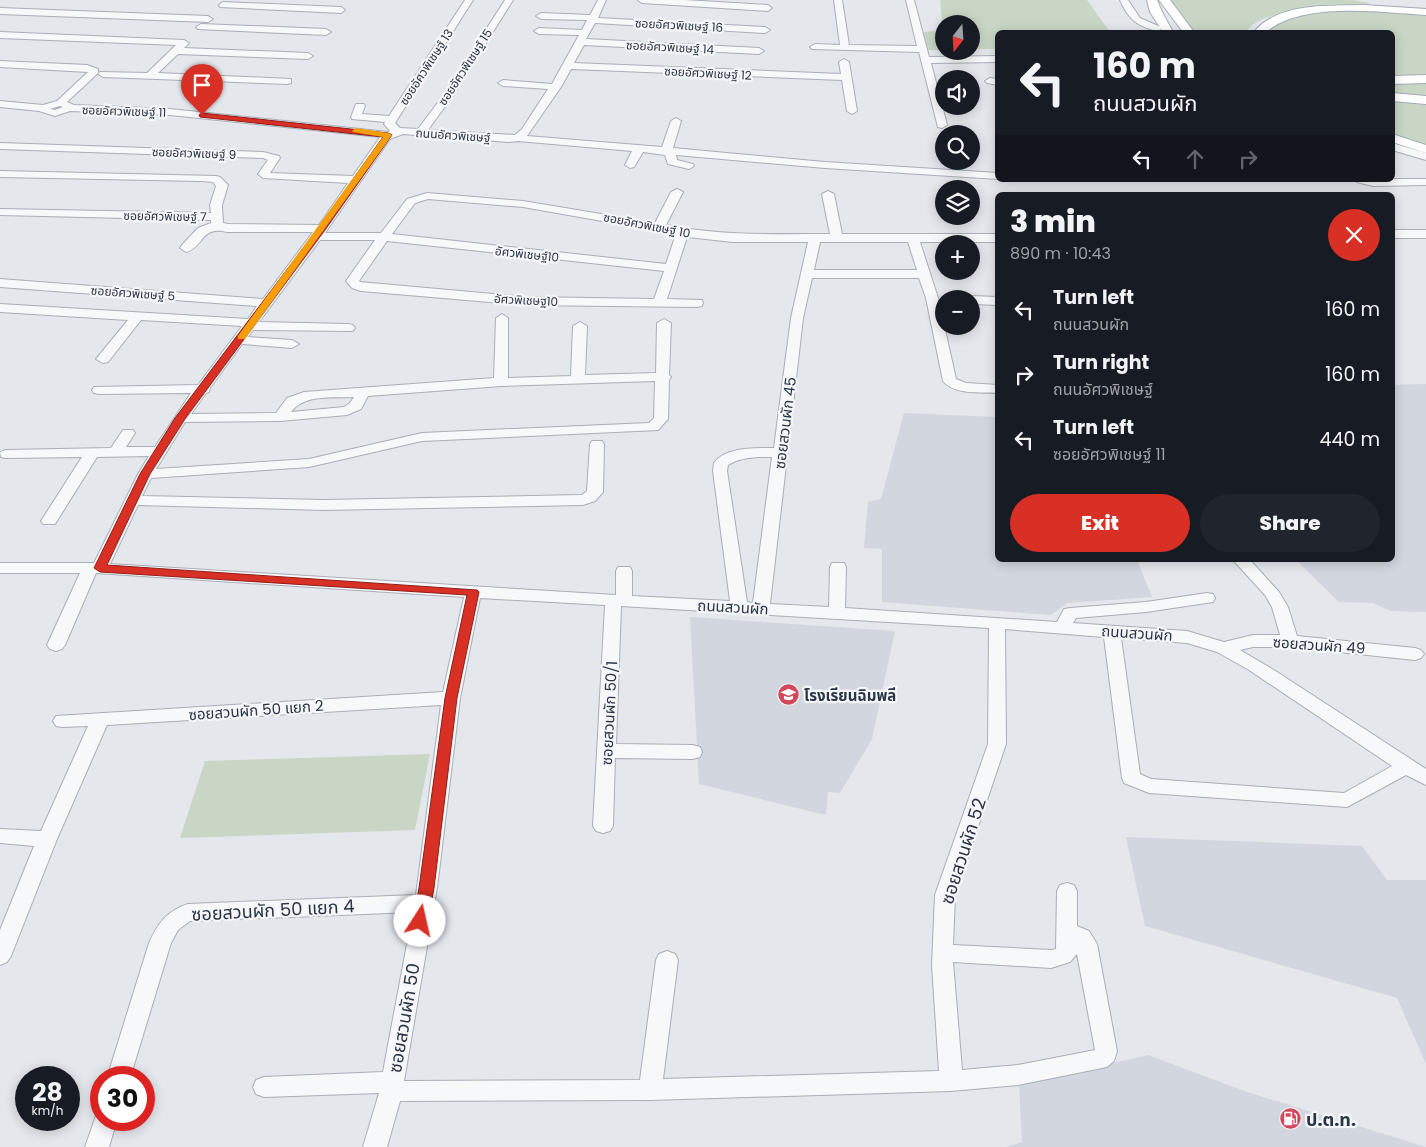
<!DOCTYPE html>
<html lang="en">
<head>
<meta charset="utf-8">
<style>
  body { margin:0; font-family:Poppins,"Noto Sans Thai",sans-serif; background:#20242c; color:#f1f3f6; height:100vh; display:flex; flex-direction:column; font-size:19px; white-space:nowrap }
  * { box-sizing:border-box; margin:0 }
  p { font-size:16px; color:#9ea1a6 }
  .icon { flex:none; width:28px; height:28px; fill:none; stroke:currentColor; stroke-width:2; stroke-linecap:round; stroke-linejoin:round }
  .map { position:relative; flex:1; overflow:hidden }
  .details { position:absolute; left:995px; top:192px; width:400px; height:370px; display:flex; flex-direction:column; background:#171b24; border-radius:8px; box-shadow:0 2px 12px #0003 }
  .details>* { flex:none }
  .guide { position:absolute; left:995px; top:30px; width:400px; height:152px; border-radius:8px; box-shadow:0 2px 12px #0003; background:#171b24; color:#f1f3f6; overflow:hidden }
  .needle { width:32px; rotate:197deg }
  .controls { position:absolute; left:935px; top:15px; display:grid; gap:10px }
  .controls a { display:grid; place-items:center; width:45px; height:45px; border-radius:50%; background:#171b24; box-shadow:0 2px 12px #0003; font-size:25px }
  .speed { position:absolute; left:15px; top:1066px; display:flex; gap:10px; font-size:25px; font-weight:700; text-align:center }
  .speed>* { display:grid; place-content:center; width:65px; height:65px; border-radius:50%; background:#171b24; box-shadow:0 2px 12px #0003; line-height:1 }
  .speed small { font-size:12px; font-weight:400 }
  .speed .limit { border:8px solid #d22; background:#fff; color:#111 }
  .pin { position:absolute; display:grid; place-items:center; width:42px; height:42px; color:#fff; margin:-51px -21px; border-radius:50% 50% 50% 0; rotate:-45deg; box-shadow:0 0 5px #0007 }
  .pin .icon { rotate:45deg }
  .me { position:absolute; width:55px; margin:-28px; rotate:10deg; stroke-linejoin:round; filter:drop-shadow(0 0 4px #0008) }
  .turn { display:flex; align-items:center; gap:18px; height:105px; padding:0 15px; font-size:22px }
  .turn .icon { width:65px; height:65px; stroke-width:2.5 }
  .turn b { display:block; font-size:35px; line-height:42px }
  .lanes { display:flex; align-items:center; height:48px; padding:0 15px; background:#0003; justify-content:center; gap:25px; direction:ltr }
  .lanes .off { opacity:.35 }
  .round { display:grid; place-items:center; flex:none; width:52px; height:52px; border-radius:26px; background:#20242c }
  .head { display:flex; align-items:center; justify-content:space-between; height:85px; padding:0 15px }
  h1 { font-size:30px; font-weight:800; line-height:38px }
  .action { display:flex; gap:10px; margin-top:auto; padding:10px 15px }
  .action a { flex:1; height:58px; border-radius:30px; background:#d93025; color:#fff; font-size:20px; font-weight:800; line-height:58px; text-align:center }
  .action a+a { background:#20242c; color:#f1f3f6 }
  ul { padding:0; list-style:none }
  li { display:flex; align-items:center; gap:15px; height:65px; padding:0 15px }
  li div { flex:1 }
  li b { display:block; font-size:19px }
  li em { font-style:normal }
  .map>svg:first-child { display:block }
  .built { fill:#d2d6de }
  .green { fill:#c9d6c5 }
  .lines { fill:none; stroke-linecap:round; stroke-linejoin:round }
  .minor-casing { stroke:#a9aeb7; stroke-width:2 }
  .major-casing { stroke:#a3abb8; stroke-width:2 }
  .minor { fill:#f7f8fa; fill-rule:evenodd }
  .major { fill:#fff; fill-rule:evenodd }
  .route { fill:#d93025; stroke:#8d1f18 }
  .slow { fill:#f59e0b }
  .labels { text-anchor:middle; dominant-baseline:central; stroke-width:4.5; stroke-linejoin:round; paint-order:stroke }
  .far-street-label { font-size:12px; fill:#2b3445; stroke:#f4f6f9 }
  .street-label { font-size:15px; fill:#2b3445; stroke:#f4f6f9 }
  .poi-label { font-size:15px; font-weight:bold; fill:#2b3445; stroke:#f4f6f9; text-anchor:start }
  .near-street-label { font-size:18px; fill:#2b3445; stroke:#f4f6f9 }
  .near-poi-label { font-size:18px; font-weight:bold; fill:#2b3445; stroke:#f4f6f9; text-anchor:start }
</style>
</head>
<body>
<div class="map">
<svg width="1426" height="1147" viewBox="0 0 1426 1147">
  <rect width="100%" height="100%" fill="#e4e7ec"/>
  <path class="built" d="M1426,384V612L1391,611L1373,603L1339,602L1296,560H1392L1393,385Z
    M904,413L997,417L998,560H1137L1152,597L1067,603L1051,615L882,602V549L864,548L868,502L881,499Z
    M690,617L895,631L872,739L840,793L828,792L826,815L699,784Z
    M1126,837L1362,846L1387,880H1426V1064L1397,998L1145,926Z
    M1148,1055L1247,1092L1426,1147H1007L1022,1142L1019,1085Z"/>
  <path class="green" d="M940,0H1087L1110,32H998L997,49H971V24H944V50H928L923,32L943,30Z
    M1171,0H1353L1369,3L1368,5C1344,6 1256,8 1247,32H1194Z
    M1349,10L1426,14V76L1393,78L1392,32H1266C1282,13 1325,12 1349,10Z
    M1393,83H1426V148L1393,137Z
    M430,754L415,830L180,838L205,761Z"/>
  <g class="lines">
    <defs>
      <path id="minor" d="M465,0H473L395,123L400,128L418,129L445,93L505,0H513L454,94L428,130L515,135L522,129L548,89L503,86L498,83L503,80L552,84L579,35L539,34L534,31L539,28L582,30L587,20L541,19L536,16L541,13L590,15L598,0H606L598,18L765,27L770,30L765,33L595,23L586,39L759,48L764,51L759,54L584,45L574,63L841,74L839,62L844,59L849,62L857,111L852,114L847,111L842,80L571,69L561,87L527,136L662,147L671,121L676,118L681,121L673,148L825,162L998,173V179L825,168L676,155L677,160L693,164L694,166L689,169L668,164L665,155L643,152L634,167L630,168L625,165L632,151L518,141L508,142L403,134L390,139L325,233H381L407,199L427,193L523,201L655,223L671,192L677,189L683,192L666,225C720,236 775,234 830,234L822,194L828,191L834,194L842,234H998V242H920L938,298L956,379L966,383L998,385V393C981,392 954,395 943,381L926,298L919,278H812L803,318L770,604L829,607L830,567L832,563H844L846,567L845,608L1057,622L1064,609L1070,608L1146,602L1207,593L1213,594L1215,598L1213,602L1146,612L1076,618L1073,623L1187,631L1224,642L1253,635H1280L1272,607L1265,595L1233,560H1250L1279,592L1288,607L1297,636L1415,648L1421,650L1424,654L1421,658L1415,660L1290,647H1253L1240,650L1277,672L1426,769V785L1406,775L1347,807L1149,793L1124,783L1122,778L1104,637L1005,629L1006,744L955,895L953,945L1051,950L1056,949L1057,891L1060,885L1067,883L1074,885L1077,891V926L1089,931L1097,944L1117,1051L1114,1061L1107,1067L1018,1085L951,1091L650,1100L400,1101L387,1147H363L379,1093L264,1097L256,1094L253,1087L256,1080L264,1077L383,1072L413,912L190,921L178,930L171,943L130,1078H107L149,943C158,923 167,911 188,904L416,895L441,705L107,725L57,839L11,956L7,962L0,965V930L34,846L0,843V829L41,831L88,726L62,727L56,726L53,721L56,716L443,692L464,597L96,573L65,645L62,649L56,651L50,649L47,645L80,573H0V563H94L138,474L149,456L97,457L55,524H43L41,521L82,457L6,458L1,457L0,452L6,450L111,448L123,430H133L135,433L126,447H155L191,393L99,394L94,393L92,390L94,387L198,385L242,326L141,320L108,362L103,363L96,359L128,320L0,312V304L248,319L257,306L0,287V279L263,299L313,232H227C201,225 204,247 186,252L180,248L182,245L198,228L211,223V220L0,215V209L211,213L210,205L216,186L213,182L201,181L0,177V171L216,176L220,177L228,185L222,205L223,223L228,224L319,225L348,183L263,178L258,174L268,160L263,158L0,149V143L263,152L279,156L280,158L270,173L353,176L380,137L170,115L70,111L55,116L39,111L0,107V101L43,105L57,101L88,72L0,67V61L87,65L98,69V73L67,102L74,105L170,109L388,132L390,131L384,124L385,122L352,119L351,117L356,104H364L365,106L362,114L389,116ZM60,106L63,107L55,110L50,109ZM428,199L523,207L676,234L666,264L392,234L415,203ZM687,237L733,242H808L791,318L774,448C756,448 725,447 714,463L713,471L730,601L632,596V571L630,567H618L616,571V595L110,564L138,505L324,510L583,505L595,501L603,492L604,444L602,441H592L590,444L587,491L582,495L324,500L142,496L151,478L309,467L422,441L658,430L668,419L669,380L671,377L669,375L671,323L664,319L657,323L656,373L585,375L587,326L580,322L573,326L571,376L508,378V318L502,314L496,318L494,378L304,392L287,398L276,413L191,414L206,393L209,392L210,388L242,344L292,348L299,344L292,340L248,337L253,330L353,331L355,328L353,325L348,324L259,322L320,240H375L346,281L352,288L361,291L526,305L697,307L702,306L703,303L702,300L667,299ZM387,241L664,271L654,299L526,297L360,282L359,281ZM820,242H908L917,270H814ZM655,381L654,418L649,423L422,433L309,459L156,469L185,422L280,421L347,415L361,409L368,396L501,386ZM354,397L350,403L344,407L291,412C304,394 333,398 354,397ZM758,457H772L753,603L747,602L727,471L728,465C738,459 747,458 758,457ZM480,598L605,605L593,826L596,831L603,833L610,831L613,826L615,758L693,759L700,757L702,752L700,747L693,745L616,744L621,606L989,628L988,744L935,895L932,965L939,1071L663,1079L678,960L675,954L667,951L659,954L656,960L640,1080L404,1081L437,888L460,698ZM1121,638L1187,643L1217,652L1249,670L1392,766L1344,793L1151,779L1140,774ZM1077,954L1095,1050L1018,1065L962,1070L953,962L1051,968L1070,962Z
        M638,0H684L768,5L772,8L768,11L642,3Z
        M834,0H842L849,45L917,46L906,0H914L929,57L998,56V62L931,63L947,125L942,128L938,127L919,52L812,49L810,47L815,44L840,45Z
        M1120,0H1128L1140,18L1163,28L1158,31C1138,27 1128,19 1120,0Z
        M223,2L341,7L345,10L341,13L220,7L219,5Z
        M0,8L208,16L213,19L208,22L0,14Z
        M201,24L326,29L331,32L326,35L198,29L196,27Z
        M0,32L184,40L189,43L184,48L308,53L313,56L308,59L178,54L158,73L291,79V83L288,84L103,77L98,74L100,72L147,73L176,45L0,38Z
        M990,78L998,79V85L987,83L985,81Z
        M1392,143L1426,153V160L1392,150Z
        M1392,179H1426V185L1373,186L1357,182L1355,180Z
        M1392,230H1426V238H1392Z
        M971,296L998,297V305L971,304V299H966Z
        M101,1111V1120H117L109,1147H85L97,1113Z"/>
      <path id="major" d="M1147,0H1157L1162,12L1173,32H1163L1150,12Z
        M1159,0H1170L1194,32H1183Z
        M1364,5L1426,9V15C1381,12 1302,1 1266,32H1254C1278,2 1330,6 1364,5Z
        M1426,75V83L1392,84V76Z
        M1392,93L1426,96V104L1392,101Z
        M1392,134L1426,145V153L1392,142Z"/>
    </defs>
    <use href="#minor" class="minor-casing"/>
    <use href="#major" class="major-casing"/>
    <use href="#minor" class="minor"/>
    <use href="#major" class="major"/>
  </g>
  <path class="route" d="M202,113L388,133L392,135L325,230L185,419L150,474L107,565L477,590L479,592L457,698L434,888L428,921L426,925L420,927L415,925L413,921L419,888L445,698L467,595L100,572L94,568L140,474L175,418L319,227L383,137L200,117L199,115Z"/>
  <path class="slow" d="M356,128L388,133L392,135L245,339H238V336L383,137L353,132L352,131Z"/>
  <defs>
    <symbol id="school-disc" viewBox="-11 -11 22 22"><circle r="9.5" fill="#d1495b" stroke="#f4f6f9"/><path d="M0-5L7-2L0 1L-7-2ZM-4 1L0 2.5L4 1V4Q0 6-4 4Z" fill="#fff"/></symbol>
    <symbol id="fuel-disc" viewBox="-11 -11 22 22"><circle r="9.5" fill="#d1495b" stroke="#f4f6f9"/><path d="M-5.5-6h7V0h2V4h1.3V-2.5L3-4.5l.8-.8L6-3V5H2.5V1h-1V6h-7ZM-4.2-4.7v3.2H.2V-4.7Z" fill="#fff"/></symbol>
  </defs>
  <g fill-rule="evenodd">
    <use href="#school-disc" x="776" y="682" width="25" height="25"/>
    <use href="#fuel-disc" x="1278" y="1106" width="25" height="25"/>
  </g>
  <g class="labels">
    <g class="far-street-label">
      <text transform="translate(679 25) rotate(3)">ซอยอัศวพิเชษฐ์ 16</text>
      <text transform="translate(670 47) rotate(3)">ซอยอัศวพิเชษฐ์ 14</text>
      <text transform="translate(426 67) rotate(-57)">ซอยอัศวพิเชษฐ์ 13</text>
      <text transform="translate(465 67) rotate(-57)">ซอยอัศวพิเชษฐ์ 15</text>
      <text transform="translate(708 73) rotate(3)">ซอยอัศวพิเชษฐ์ 12</text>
      <text transform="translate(124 111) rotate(2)">ซอยอัศวพิเชษฐ์ 11</text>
      <text transform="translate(453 135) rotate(4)">ถนนอัศวพิเชษฐ์</text>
      <text transform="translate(194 153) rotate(2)">ซอยอัศวพิเชษฐ์ 9</text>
      <text transform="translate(165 216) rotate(1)">ซอยอัศวพิเชษฐ์ 7</text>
      <text transform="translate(647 225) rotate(11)">ซอยอัศวพิเชษฐ์ 10</text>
      <text transform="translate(527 254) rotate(6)">อัศวพิเชษฐ์10</text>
      <text transform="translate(133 293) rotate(4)">ซอยอัศวพิเชษฐ์ 5</text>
      <text transform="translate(526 300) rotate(3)">อัศวพิเชษฐ10</text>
    </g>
    <g class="street-label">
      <text transform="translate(785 423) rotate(-83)">ซอยสวนผัก 45</text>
      <text transform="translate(733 607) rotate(3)">ถนนสวนผัก</text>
      <text transform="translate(1137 633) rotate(4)">ถนนสวนผัก</text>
      <text transform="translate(1319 645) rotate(4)">ซอยสวนผัก 49</text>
      <text transform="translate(256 710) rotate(-4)">ซอยสวนผัก 50 แยก 2</text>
      <text transform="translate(609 713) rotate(-87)">ซอยสวนผัก 50/1</text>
    </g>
    <g class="poi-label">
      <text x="804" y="695">โรงเรียนฉิมพลี</text>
    </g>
    <g class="near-street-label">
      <text transform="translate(963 851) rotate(-72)">ซอยสวนผัก 52</text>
      <text transform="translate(273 910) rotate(-3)">ซอยสวนผัก 50 แยก 4</text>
      <text transform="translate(404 1018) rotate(-80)">ซอยสวนผัก 50</text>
    </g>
    <g class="near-poi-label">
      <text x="1306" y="1119">ป.ต.ท.</text>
    </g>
  </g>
</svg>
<div class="controls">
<a><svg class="needle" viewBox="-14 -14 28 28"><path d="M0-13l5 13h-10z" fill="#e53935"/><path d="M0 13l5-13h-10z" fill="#9ea1a6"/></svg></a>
<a><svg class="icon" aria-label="sound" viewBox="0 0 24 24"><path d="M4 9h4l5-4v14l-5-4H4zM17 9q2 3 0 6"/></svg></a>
<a><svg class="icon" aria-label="search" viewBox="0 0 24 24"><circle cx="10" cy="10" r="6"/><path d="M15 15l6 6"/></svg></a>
<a><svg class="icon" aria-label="layers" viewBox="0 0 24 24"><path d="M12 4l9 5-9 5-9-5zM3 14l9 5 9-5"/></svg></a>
<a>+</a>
<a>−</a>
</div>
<div class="speed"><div>28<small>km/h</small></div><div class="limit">30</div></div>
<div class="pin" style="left:202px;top:115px;background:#d93025"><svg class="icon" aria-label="arrive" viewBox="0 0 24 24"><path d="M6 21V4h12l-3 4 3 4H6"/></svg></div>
<svg class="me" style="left:420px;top:921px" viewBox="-20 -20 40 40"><circle r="19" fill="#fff"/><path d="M0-13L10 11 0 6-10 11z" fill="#d93025"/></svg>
<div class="guide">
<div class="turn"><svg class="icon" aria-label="left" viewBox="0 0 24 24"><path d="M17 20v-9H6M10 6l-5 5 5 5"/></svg><div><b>160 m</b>ถนนสวนผัก</div></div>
<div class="lanes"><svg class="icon" aria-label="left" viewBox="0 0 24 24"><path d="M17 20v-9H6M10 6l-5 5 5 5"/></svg><svg class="icon off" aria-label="ahead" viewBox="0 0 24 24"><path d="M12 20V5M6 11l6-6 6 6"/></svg><svg class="icon off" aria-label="right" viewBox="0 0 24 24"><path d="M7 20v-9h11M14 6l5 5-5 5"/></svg></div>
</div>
<section class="details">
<div class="head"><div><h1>3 min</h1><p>890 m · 10:43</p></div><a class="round" style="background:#d93025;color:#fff"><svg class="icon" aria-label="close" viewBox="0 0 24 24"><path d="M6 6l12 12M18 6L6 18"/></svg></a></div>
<ul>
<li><svg class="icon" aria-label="left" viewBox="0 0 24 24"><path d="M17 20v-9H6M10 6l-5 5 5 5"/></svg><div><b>Turn left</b><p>ถนนสวนผัก</p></div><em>160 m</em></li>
<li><svg class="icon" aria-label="right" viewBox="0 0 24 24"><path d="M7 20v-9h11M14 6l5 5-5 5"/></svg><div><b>Turn right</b><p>ถนนอัศวพิเชษฐ์</p></div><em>160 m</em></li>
<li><svg class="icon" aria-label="left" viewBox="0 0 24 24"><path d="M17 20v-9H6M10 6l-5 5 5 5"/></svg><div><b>Turn left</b><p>ซอยอัศวพิเชษฐ์ 11</p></div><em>440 m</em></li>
</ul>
<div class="action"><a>Exit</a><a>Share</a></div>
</section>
</div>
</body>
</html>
